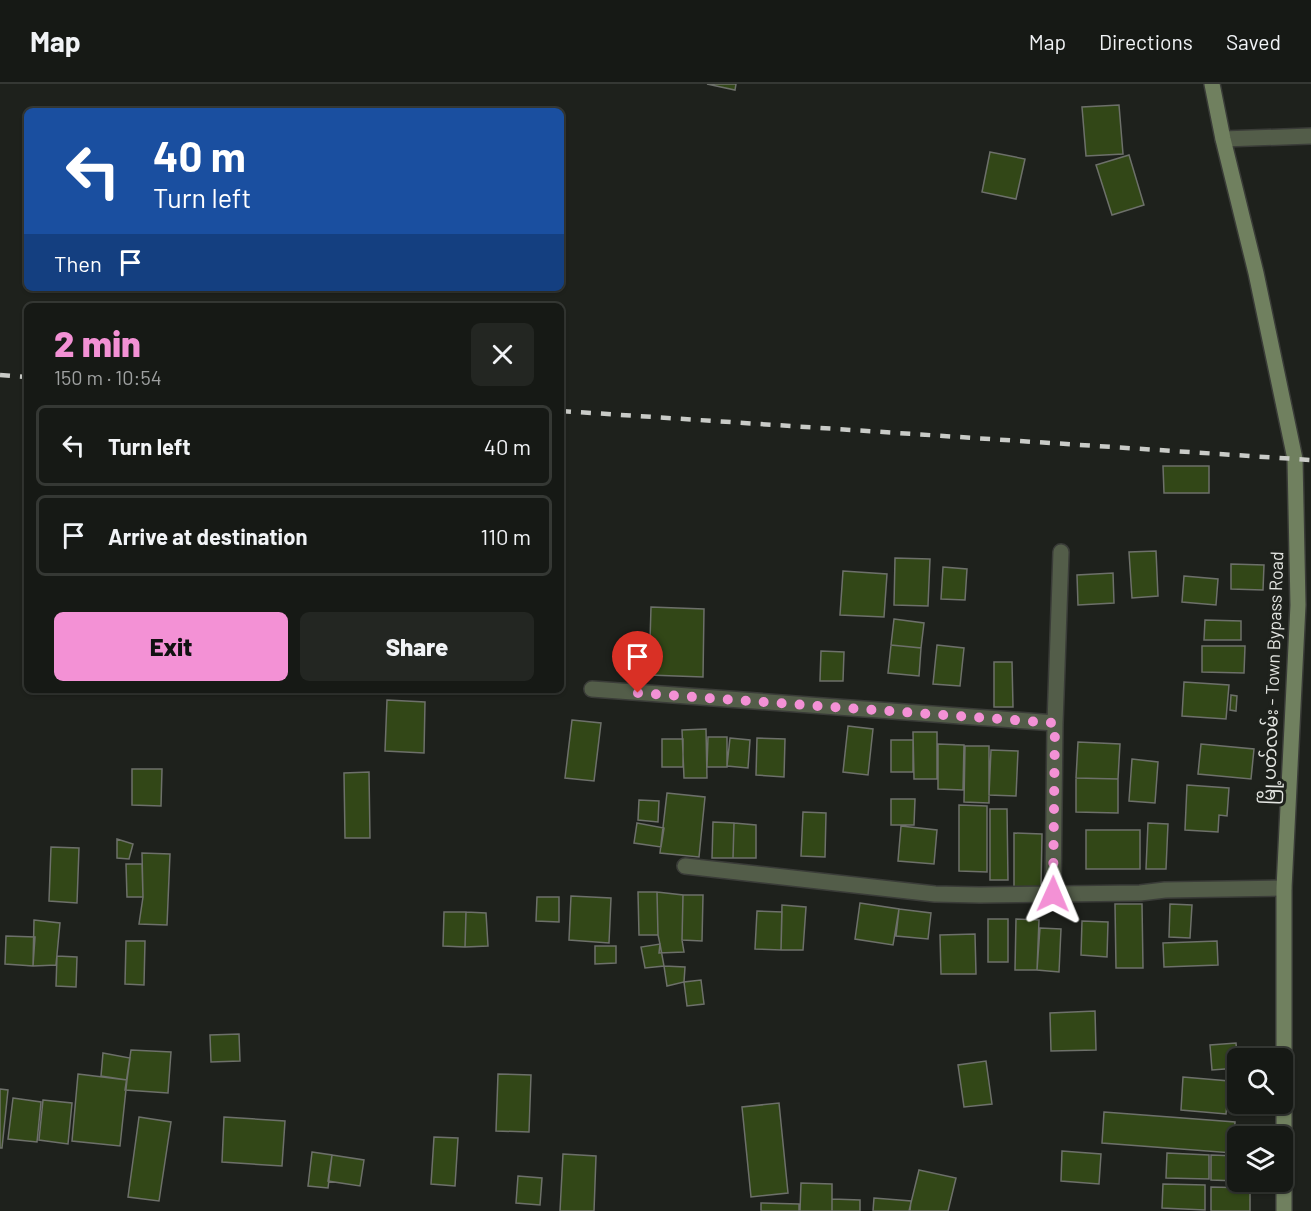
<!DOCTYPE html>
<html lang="en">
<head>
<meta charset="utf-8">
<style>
  body { margin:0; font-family:Barlow,"Noto Sans Myanmar",sans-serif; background:#232622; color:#f1f3f6; height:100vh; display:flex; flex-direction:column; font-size:22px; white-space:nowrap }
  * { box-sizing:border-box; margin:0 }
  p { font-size:20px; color:#9ea0a0 }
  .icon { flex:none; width:33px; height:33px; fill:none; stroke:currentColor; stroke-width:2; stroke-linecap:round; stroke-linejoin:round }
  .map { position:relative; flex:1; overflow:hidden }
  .details { position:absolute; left:24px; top:219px; width:540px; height:390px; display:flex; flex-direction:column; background:#161915; border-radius:9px; box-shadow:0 2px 4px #0004,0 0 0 2px #353834 }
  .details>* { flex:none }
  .banner { position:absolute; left:24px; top:24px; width:540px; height:183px; border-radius:9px; box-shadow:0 2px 4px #0004,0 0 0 2px #353834; background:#1a4fa0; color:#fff; overflow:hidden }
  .tools { position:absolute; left:1227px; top:964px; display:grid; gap:12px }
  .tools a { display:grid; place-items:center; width:66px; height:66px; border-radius:9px; background:#161915; box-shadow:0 2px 4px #0004,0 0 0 2px #353834; font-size:30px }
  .pin { position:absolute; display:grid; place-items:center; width:51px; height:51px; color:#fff; margin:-62px -26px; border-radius:50% 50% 50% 0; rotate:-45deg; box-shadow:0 0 6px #0007 }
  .pin .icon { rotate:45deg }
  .me { position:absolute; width:66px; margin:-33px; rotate:1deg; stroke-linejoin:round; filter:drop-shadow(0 0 4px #0008) }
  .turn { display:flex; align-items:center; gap:21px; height:126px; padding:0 30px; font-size:27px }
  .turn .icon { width:78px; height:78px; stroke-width:2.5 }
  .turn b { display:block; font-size:42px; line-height:51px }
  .then { display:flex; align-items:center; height:57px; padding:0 30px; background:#0003; gap:12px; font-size:22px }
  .round { display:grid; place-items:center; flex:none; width:63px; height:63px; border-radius:9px; background:#232622 }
  .overview { display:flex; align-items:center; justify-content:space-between; height:102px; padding:0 30px }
  h1 { font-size:36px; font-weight:800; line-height:45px; color:#f391d5 }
  .action { display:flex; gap:12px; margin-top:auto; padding:12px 30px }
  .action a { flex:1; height:69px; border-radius:9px; background:#f391d5; color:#111; font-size:24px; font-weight:800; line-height:69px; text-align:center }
  .action a+a { background:#232622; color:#f1f3f6 }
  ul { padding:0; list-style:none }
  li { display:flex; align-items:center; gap:18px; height:81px; margin:0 12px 9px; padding:0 18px; border:3px solid #353834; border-radius:9px }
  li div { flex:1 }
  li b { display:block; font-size:22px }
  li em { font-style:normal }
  header { display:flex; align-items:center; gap:36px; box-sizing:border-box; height:84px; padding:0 30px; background:#161915; border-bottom:2px solid #353834 }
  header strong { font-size:28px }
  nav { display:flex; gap:33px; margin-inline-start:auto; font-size:21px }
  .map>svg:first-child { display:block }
  .building { fill:#324717; stroke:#6d706a; stroke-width:1.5 }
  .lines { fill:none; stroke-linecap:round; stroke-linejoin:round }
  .street-casing { stroke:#3a3c38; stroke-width:18 }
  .secondary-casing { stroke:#3a3c38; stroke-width:18 }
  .street { stroke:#535d49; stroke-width:15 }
  .secondary { stroke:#70805f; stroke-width:15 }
  .rail { stroke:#c9cbc7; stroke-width:4.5; stroke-dasharray:10 10; stroke-linecap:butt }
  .route { stroke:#f391d5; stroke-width:10; stroke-dasharray:0 18 }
  .labels { text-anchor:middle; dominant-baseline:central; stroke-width:6; stroke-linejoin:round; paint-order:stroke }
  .street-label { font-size:18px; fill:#e3e5e1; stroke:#1e211c }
</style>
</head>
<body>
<header>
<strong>Map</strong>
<nav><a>Map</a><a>Directions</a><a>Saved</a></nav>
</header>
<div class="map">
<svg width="1311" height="1127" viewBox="0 0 1311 1127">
  <rect width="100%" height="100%" fill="#1e211c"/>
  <path class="building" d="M707,0H736L735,6Z
    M1119,21L1123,70L1086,72L1082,23Z
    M990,68L1025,75L1016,115L982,108Z
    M1129,71L1144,121L1112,131L1096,81Z
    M1163,382H1209V409H1164Z
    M1156,467L1158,512L1132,514L1129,468Z
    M895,474L930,475L928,522L894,521Z
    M1231,480L1264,481L1263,506L1231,505Z
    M943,483L967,485L965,516L941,515Z
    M843,487L887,490L884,533L840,531Z
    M1113,489L1114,519L1078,521L1077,491Z
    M1184,492L1218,495L1216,521L1182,518Z
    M651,523L704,525L703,593L649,591Z
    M894,535L924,539L921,564L891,561Z
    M1205,536L1241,537V556H1204Z
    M891,561L921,564L919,592L888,589Z
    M937,561L964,564L960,602L933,600Z
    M1202,562H1245L1244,589L1202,588Z
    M821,567L844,568L843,597H820Z
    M994,578H1012L1013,623H994Z
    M1184,598L1229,601L1226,635L1182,632Z
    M1231,611L1237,612L1236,627L1230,626Z
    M387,616L425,618L424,669L385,667Z
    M572,636L601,639L594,697L565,694Z
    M848,642L873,645L868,691L843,688Z
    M706,645L707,694H684L682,646Z
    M913,648H937V695H914Z
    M708,653H727V683H707Z
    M730,654L750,656L748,684L727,682Z
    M757,654L785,655L784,693L756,691Z
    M662,655H683V683H662Z
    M891,656H913V688H891Z
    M1078,658L1120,660L1118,695L1076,694Z
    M938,660L964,661L963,706L938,705Z
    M1201,660L1254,665L1251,695L1198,690Z
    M965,662H989V719L964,718Z
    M991,666L1018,667L1016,712L989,711Z
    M1132,675L1158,678L1155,719L1129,717Z
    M132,685H162L161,722L132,721Z
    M369,688L370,754H345L344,689Z
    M1076,694L1118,695V729L1076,728Z
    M1187,701L1229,704L1227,732L1219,731L1218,748L1185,746Z
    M667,709L705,713L699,773L660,769Z
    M891,715H915L914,741H891Z
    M639,716L659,717L658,738L638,736Z
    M959,721L987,722V788L959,787Z
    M990,725H1007L1008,796H990Z
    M803,728L826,729L825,773L801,772Z
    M713,738L734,739L733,774H712Z
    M637,739L664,744L661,763L634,759Z
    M734,739L756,741V774H733Z
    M1148,739L1168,740L1166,785H1146Z
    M901,742L937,746L934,780L898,777Z
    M1086,746H1140V785H1086Z
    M1014,749L1042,750L1041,805L1014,804Z
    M117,755L133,760L129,775L117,774Z
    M51,763L79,764L77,819L49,817Z
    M142,769L170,770L167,841L139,840L143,813Z
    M126,780H142L143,813H127Z
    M638,808H657L658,851H639Z
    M657,808L683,811L682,856L684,868L659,869L660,860L658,851Z
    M683,811H703L702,857L682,856Z
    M571,812L611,814L609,859L569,856Z
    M537,813H559V838L536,837Z
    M860,819L899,825L893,861L855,855Z
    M1115,820H1142L1143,884H1116Z
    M1170,820L1192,821L1190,854L1169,853Z
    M782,821L806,823L803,866H781Z
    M899,825L931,829L928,855L896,852Z
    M757,827L782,828L781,866L755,865Z
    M444,828H466L465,863L443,862Z
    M466,828L486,829L488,862L465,863Z
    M988,835H1008V878H988Z
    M1016,835L1039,836L1037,886H1015Z
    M34,836L60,839L56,881L33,882Z
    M1082,837L1108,838L1107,873L1081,871Z
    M1040,844L1061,845L1059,888L1037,886Z
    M975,850L976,890H941L940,851Z
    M6,852L35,853L33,882L5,880Z
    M126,857H145L144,901L125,900Z
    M1217,857L1218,881L1164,883L1163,859Z
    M660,860L664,882L645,884L641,863Z
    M595,862H616V879L595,880Z
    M57,872L77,873L76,903L56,902Z
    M664,882L685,883L684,898L667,902Z
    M701,896L704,920L687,922L684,898Z
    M1095,927L1096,966L1051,967L1050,929Z
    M239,950L240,977L211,978L210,951Z
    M1236,959L1238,984L1212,986L1210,961Z
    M131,966L171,968L168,1009L125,1006Z
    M103,969L130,974L127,996L101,992Z
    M986,977L992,1020L964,1023L958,981Z
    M78,990L127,996L120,1062L72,1057Z
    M498,990L531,991L529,1048L496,1047Z
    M1183,993L1229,997L1226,1030L1181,1026Z
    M0,1005L8,1006L2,1064H0Z
    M13,1014L41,1018L37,1058L8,1055Z
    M43,1016L72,1019L68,1060L39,1056Z
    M779,1019L788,1109L751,1113L742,1023Z
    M1104,1028L1235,1038L1233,1069L1102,1059Z
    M139,1033L171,1038L159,1117L128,1113Z
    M224,1033L285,1037L282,1082L222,1078Z
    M434,1053L458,1054L455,1102L431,1100Z
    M1062,1067L1101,1070L1099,1100L1061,1097Z
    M312,1068L332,1071L328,1104L308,1102Z
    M1167,1069L1209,1071V1095L1166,1094Z
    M563,1070L596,1072L594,1127H560Z
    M332,1071L364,1076L360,1102L328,1097Z
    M1211,1071L1238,1072V1097L1211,1096Z
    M919,1086L956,1094L948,1127H909Z
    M518,1092L542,1094L540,1121L516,1119Z
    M801,1099L832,1100V1127H800Z
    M1163,1100L1205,1101V1126L1162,1124Z
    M1211,1103L1250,1104V1127H1211Z
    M874,1114L911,1117L910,1127H873Z
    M832,1115L860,1116V1127H832Z
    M761,1119L799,1120V1127H761Z"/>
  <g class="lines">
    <defs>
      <path id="street" d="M1223,55L1311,52
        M592,605L1055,639
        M685,782L935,810L980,811L1140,809L1165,806L1284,804
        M1053,810L1055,639L1061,468"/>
      <path id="secondary" d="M1212,0L1223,55L1256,189L1295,375L1298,521L1284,804V1127"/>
    </defs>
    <use href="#street" class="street-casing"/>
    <use href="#secondary" class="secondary-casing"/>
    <use href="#street" class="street"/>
    <use href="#secondary" class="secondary"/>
    <path class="rail" d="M0,291L27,293
      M561,327L1311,376"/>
  </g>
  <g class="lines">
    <path class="route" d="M638,609L1055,639L1053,810"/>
  </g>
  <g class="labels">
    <g class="street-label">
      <text transform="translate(1272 594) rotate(-88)">မြို့ပတ်လမ်း - Town Bypass Road</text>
    </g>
  </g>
</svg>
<div class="tools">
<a><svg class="icon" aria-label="search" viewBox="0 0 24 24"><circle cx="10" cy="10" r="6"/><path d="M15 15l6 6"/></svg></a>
<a><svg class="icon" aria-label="layers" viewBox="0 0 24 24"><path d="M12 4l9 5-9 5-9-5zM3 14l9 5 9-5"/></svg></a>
</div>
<div class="pin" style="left:638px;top:609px;background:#d93025"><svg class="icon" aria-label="arrive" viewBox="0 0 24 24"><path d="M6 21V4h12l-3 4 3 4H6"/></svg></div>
<svg class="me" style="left:1053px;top:810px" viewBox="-20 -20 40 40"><path d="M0-17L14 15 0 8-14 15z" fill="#f391d5" stroke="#fff" stroke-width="4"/></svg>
<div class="banner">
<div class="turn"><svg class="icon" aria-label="left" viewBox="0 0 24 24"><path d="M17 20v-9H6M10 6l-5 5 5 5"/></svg><div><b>40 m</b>Turn left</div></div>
<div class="then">Then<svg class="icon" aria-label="arrive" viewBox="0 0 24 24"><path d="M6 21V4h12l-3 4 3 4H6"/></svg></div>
</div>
<section class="details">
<div class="overview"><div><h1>2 min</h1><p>150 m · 10:54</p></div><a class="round"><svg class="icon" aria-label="close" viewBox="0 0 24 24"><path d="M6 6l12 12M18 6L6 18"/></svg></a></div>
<ul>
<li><svg class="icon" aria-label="left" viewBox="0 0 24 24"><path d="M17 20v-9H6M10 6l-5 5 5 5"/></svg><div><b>Turn left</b></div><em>40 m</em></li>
<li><svg class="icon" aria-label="arrive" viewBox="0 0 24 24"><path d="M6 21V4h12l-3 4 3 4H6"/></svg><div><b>Arrive at destination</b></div><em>110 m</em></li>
</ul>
<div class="action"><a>Exit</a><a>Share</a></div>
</section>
</div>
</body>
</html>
